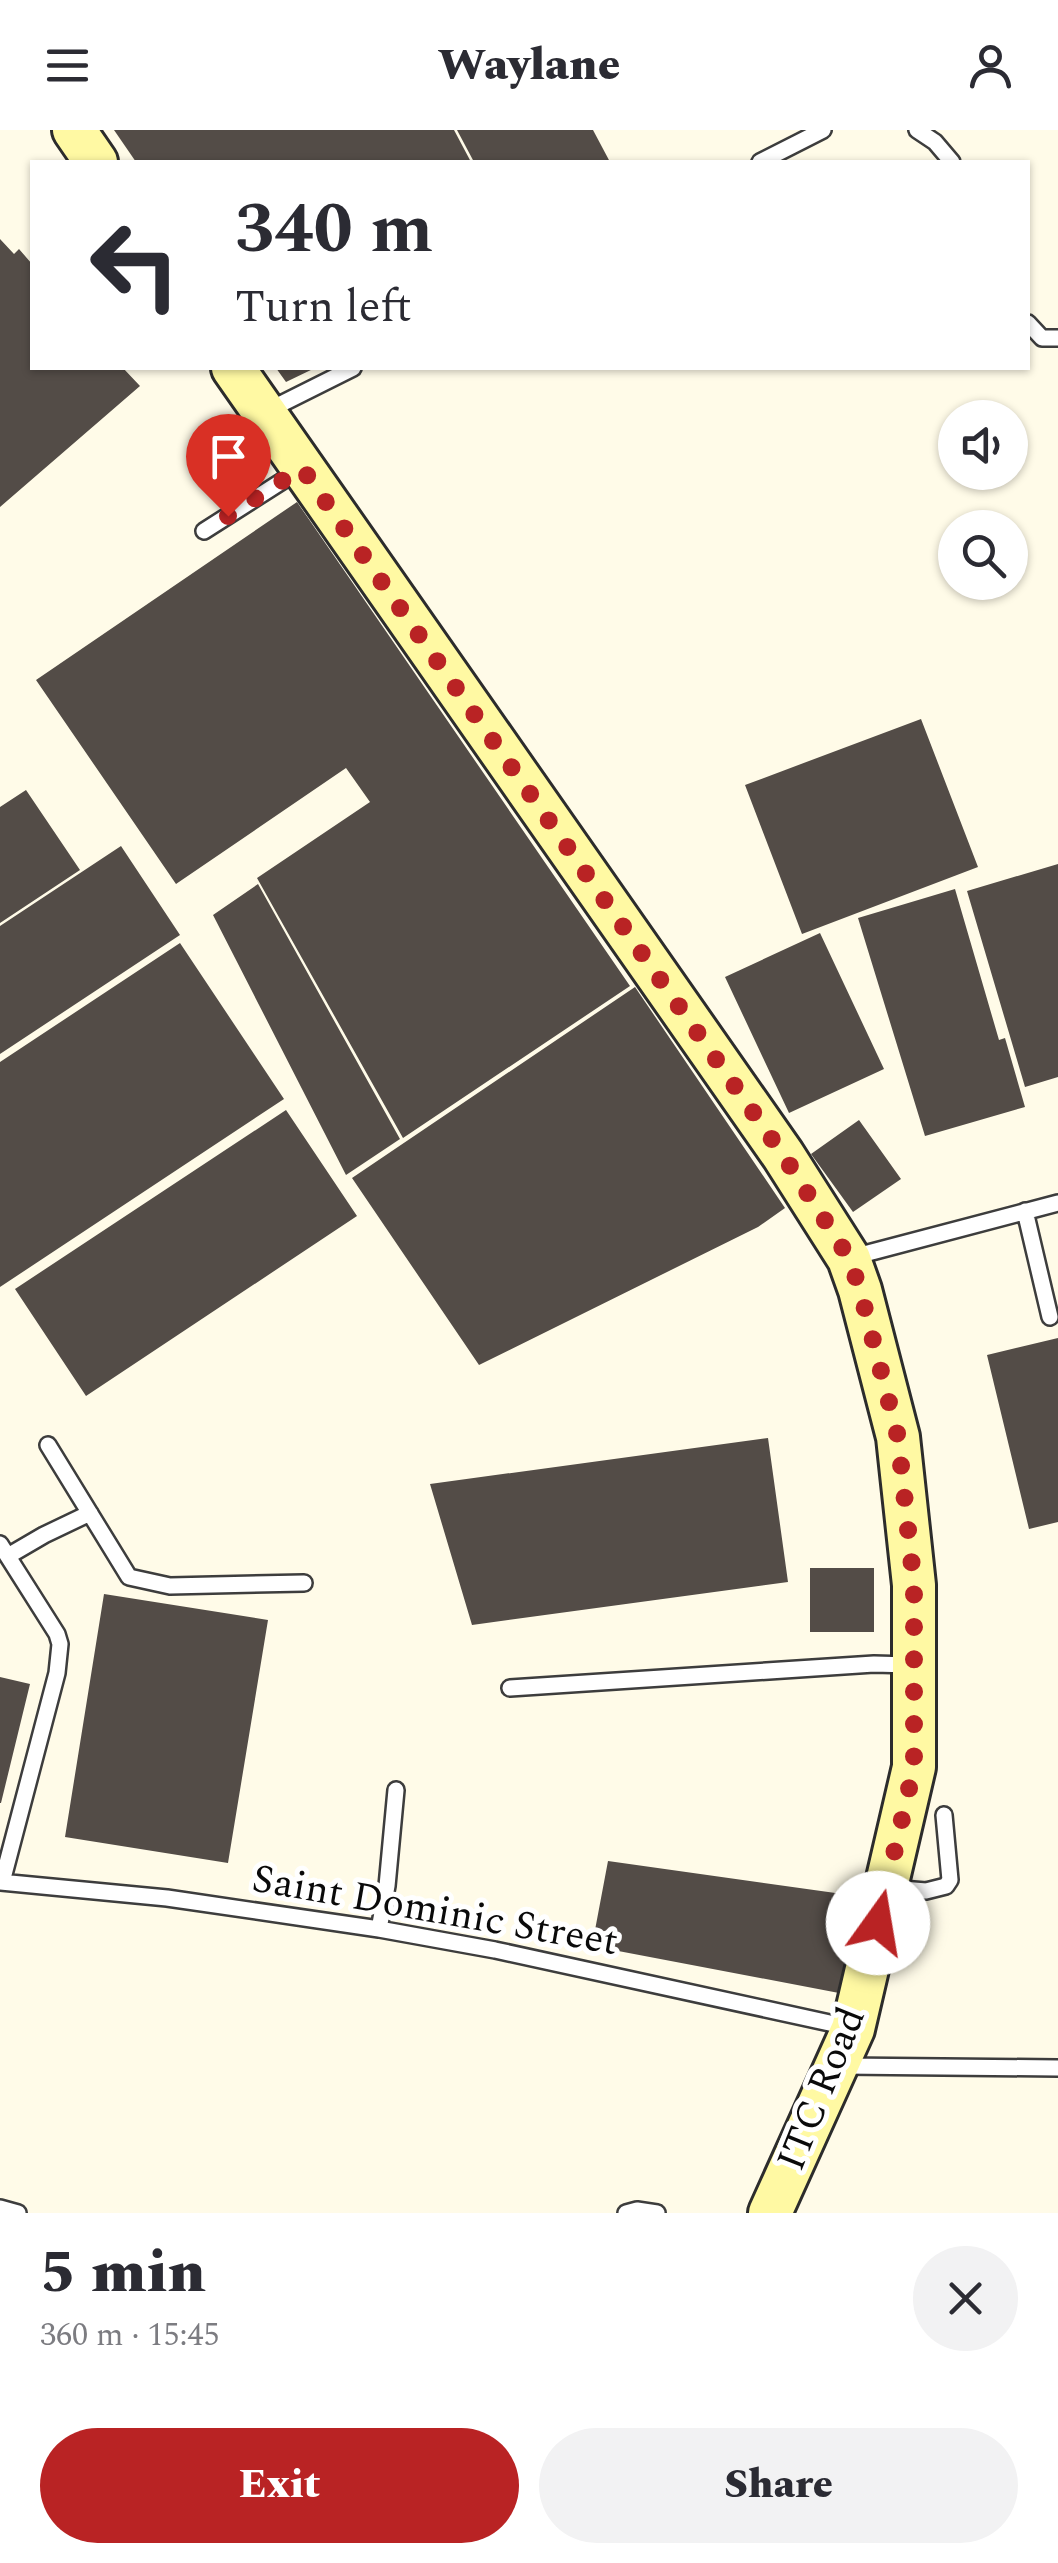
<!DOCTYPE html>
<html lang="en">
<head>
<meta charset="utf-8">
<style>
  body { margin:0; font-family:Spectral,serif; background:#f2f2f3; color:#2b2b33; height:100vh; display:flex; flex-direction:column; font-size:38px; white-space:nowrap }
  * { box-sizing:border-box; margin:0 }
  p { font-size:32px; color:#7c7c81 }
  .icon { flex:none; width:55px; height:55px; fill:none; stroke:currentColor; stroke-width:2; stroke-linecap:round; stroke-linejoin:round }
  .map { position:relative; height:2083px; overflow:hidden }
  .panel { display:flex; flex-direction:column; background:#fff; flex:1 }
  .panel>* { flex:none }
  .guide { position:absolute; left:30px; top:30px; width:1000px; height:210px; border-radius:0px; box-shadow:0 2px 8px #0004; background:#fff; color:#2b2b33; overflow:hidden }
  .tools { position:absolute; left:938px; top:270px; display:grid; gap:20px }
  .tools a { display:grid; place-items:center; width:90px; height:90px; border-radius:50%; background:#fff; box-shadow:0 2px 8px #0004; font-size:50px }
  .pin { position:absolute; display:grid; place-items:center; width:85px; height:85px; color:#fff; margin:-102px -42px; border-radius:50% 50% 50% 0; rotate:-45deg; box-shadow:0 0 10px #0007 }
  .pin .icon { rotate:45deg }
  .me { position:absolute; width:110px; margin:-55px; rotate:13deg; stroke-linejoin:round; filter:drop-shadow(0 0 8px #0008) }
  .turn { display:flex; align-items:center; gap:35px; height:210px; padding:0 40px; font-size:45px }
  .turn .icon { width:130px; height:130px; stroke-width:2.5 }
  .turn b { display:block; font-size:70px; line-height:85px }
  .round { display:grid; place-items:center; flex:none; width:105px; height:105px; border-radius:52px; background:#f2f2f3 }
  .head { display:flex; align-items:center; justify-content:space-between; height:170px; padding:0 40px }
  h1 { font-size:60px; font-weight:800; line-height:75px }
  .cta { display:flex; gap:20px; margin-top:auto; padding:20px 40px }
  .cta a { flex:1; height:115px; border-radius:60px; background:#b92324; color:#fff; font-size:40px; font-weight:800; line-height:115px; text-align:center }
  .cta a+a { background:#f2f2f3; color:#2b2b33 }
  header { display:flex; justify-content:space-between; align-items:center; height:130px; padding:0 40px; background:#fff; font-size:45px; font-weight:800 }
  .map>svg:first-child { display:block }
  .building { fill:#534c47 }
  .lines { fill:none; stroke-linecap:round; stroke-linejoin:round }
  .lane-casing { stroke:#3d3d3d; stroke-width:20 }
  .secondary-casing { stroke:#2c2c2c; stroke-width:48 }
  .lane { stroke:#fff; stroke-width:15 }
  .secondary { stroke:#fff9a3; stroke-width:42 }
  .route { stroke:#b92324; stroke-width:18; stroke-dasharray:0 32.4 }
  .labels { text-anchor:middle; dominant-baseline:central; stroke-width:10; stroke-linejoin:round; paint-order:stroke }
  .street-label { font-size:40px; fill:#0a0a0a; stroke:#fff }
</style>
</head>
<body>
<header><svg class="icon" aria-label="menu" viewBox="0 0 24 24"><path d="M4 6h16M4 12h16M4 18h16"/></svg>Waylane<svg class="icon" aria-label="person" viewBox="0 0 24 24"><circle cx="12" cy="8" r="4"/><path d="M4 21q1-7 8-7t8 7"/></svg></header>
<div class="map">
<svg width="1058" height="2083" viewBox="0 0 1058 2083">
  <rect width="100%" height="100%" fill="#fffbe8"/>
  <path class="building" d="M114,0H454L471,32H136Z
    M457,0H593L610,32H474Z
    M0,109L14,124L19,119L32,134V238H123L140,256L0,377Z
    M276,238H315L286,252Z
    M297,372L630,856L403,1008L257,748L370,672L346,638L176,754L36,550Z
    M921,589L978,737L802,804L745,655Z
    M26,660L80,740L0,793V677Z
    M121,716L180,805L0,924V796Z
    M1058,734V947L1025,957L967,761Z
    M258,754L400,1009L346,1045L213,785Z
    M955,759L999,910L1005,908L1025,977L925,1006L858,788Z
    M820,803L884,939L789,983L725,847Z
    M180,813L284,969L0,1157V932Z
    M635,857L785,1078L758,1097L479,1235L352,1048Z
    M286,980L357,1086L86,1266L15,1159Z
    M859,990L901,1049L853,1082L811,1024Z
    M1058,1208V1392L1029,1399L987,1225Z
    M768,1308L788,1452L472,1495L430,1354Z
    M810,1438H874V1502H810Z
    M104,1464L268,1490L228,1733L65,1707Z
    M0,1547L30,1554L1,1673H0Z
    M608,1731L864,1767L839,1863L592,1816Z"/>
  <g class="lines">
    <defs>
      <path id="lane" d="M917,0L935,12L952,32
        M760,32L823,0
        M1028,193L1042,208H1058
        M267,281L353,238
        M204,401L298,341
        M1025,1081L1050,1187
        M849,1128L1058,1073
        M48,1315L129,1447L170,1456L304,1453
        M0,1414L57,1504L60,1514L57,1543L2,1752
        M8,1426L44,1405L90,1383
        M510,1558L874,1534L910,1535
        M0,1752L167,1768L379,1799L495,1820L848,1897
        M889,1758L926,1761L946,1756L950,1750L944,1685
        M379,1799L387,1756L396,1660
        M842,1936L1058,1938
        M0,2078L18,2083
        M626,2083L637,2080L657,2083"/>
      <path id="secondary" d="M74,0L96,32
        M233,238L783,1025L849,1129L860,1160L898,1307L914,1455V1637L853,1899L770,2083"/>
    </defs>
    <use href="#lane" class="lane-casing"/>
    <use href="#secondary" class="secondary-casing"/>
    <use href="#lane" class="lane"/>
    <use href="#secondary" class="secondary"/>
  </g>
  <g class="lines">
    <path class="route" d="M228,386L302,338L783,1025L849,1128L860,1160L898,1307L914,1455V1637L878,1793"/>
  </g>
  <g class="labels">
    <g class="street-label">
      <text transform="translate(435 1781) rotate(10)">Saint Dominic Street</text>
      <text transform="translate(822 1959) rotate(-68)">ITC Road</text>
    </g>
  </g>
</svg>
<div class="tools">
<a><svg class="icon" aria-label="sound" viewBox="0 0 24 24"><path d="M4 9h4l5-4v14l-5-4H4zM17 9q2 3 0 6"/></svg></a>
<a><svg class="icon" aria-label="search" viewBox="0 0 24 24"><circle cx="10" cy="10" r="6"/><path d="M15 15l6 6"/></svg></a>
</div>
<div class="pin" style="left:228px;top:386px;background:#d93025"><svg class="icon" aria-label="arrive" viewBox="0 0 24 24"><path d="M6 21V4h12l-3 4 3 4H6"/></svg></div>
<svg class="me" style="left:878px;top:1793px" viewBox="-20 -20 40 40"><circle r="19" fill="#fff"/><path d="M0-13L10 11 0 6-10 11z" fill="#b92324"/></svg>
<div class="guide">
<div class="turn"><svg class="icon" aria-label="left" viewBox="0 0 24 24"><path d="M17 20v-9H6M10 6l-5 5 5 5"/></svg><div><b>340 m</b>Turn left</div></div>
</div>
</div>
<section class="panel">
<div class="head"><div><h1>5 min</h1><p>360 m · 15:45</p></div><a class="round"><svg class="icon" aria-label="close" viewBox="0 0 24 24"><path d="M6 6l12 12M18 6L6 18"/></svg></a></div>
<div class="cta"><a>Exit</a><a>Share</a></div>
</section>
</body>
</html>
